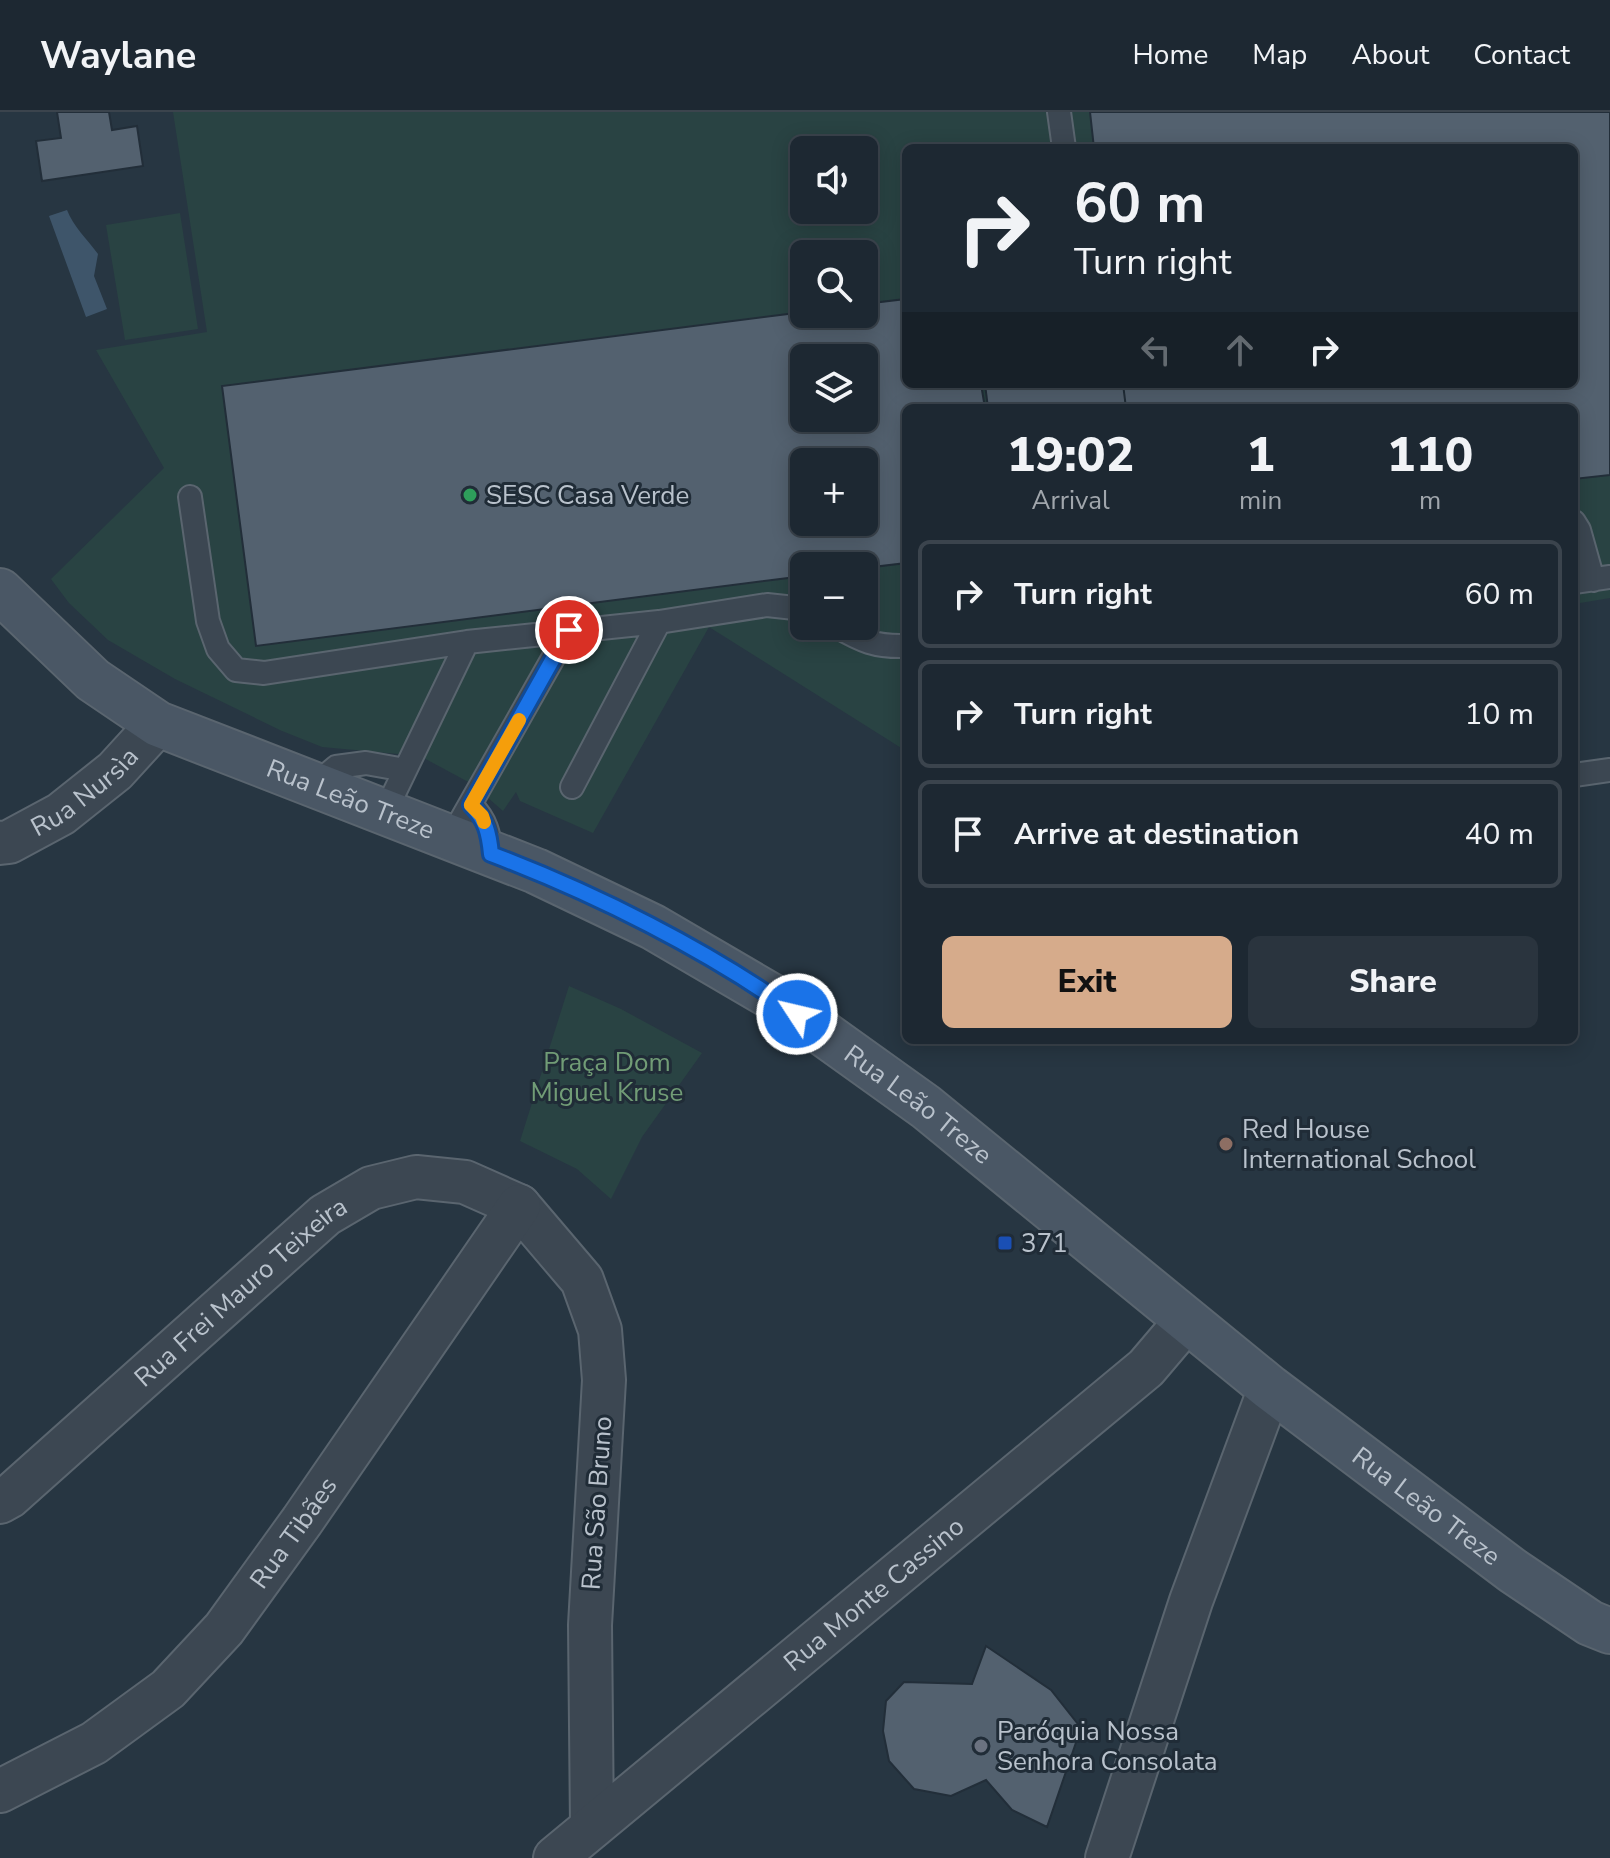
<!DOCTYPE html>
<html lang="en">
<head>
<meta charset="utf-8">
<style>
  body { margin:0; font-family:"Nunito Sans",sans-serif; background:#2a343e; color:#f1f3f6; height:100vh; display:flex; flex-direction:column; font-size:30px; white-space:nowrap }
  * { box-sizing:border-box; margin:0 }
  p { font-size:26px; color:#a0a6ac }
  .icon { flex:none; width:44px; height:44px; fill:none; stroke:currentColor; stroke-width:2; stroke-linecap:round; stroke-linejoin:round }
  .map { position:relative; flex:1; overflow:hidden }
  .panel { position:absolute; left:902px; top:292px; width:676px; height:640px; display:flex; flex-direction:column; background:#1d2832; border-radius:12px; box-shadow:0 4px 20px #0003,0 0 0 2px #3b444d }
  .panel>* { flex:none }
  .guide { position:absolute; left:902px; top:32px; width:676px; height:244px; border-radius:12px; box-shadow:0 4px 20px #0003,0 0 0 2px #3b444d; background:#1d2832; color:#f1f3f6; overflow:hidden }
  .fabs { position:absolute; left:790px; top:24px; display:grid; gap:16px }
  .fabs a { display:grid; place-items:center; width:88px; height:88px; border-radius:12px; background:#1d2832; box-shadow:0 4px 20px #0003,0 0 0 2px #3b444d; font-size:40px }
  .pin { position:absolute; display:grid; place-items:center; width:68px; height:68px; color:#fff; margin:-34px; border:4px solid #fff; border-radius:50%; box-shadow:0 2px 8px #0007 }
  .me { position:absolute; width:88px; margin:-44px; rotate:305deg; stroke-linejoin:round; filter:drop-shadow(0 0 6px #0008) }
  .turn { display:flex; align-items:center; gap:28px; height:168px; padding:0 40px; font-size:36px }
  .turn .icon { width:104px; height:104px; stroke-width:2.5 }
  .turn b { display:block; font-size:56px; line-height:68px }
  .lanes { display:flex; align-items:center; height:76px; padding:0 40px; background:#0003; justify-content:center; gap:40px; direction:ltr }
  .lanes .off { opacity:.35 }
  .eta { display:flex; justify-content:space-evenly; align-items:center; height:136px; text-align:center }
  .eta b { font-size:48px; font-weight:800; line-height:56px }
  .button { display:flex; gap:16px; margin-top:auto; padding:16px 40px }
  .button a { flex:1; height:92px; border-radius:12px; background:#d6ab8b; color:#111; font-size:32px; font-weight:800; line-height:92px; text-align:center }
  .button a+a { background:#2a343e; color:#f1f3f6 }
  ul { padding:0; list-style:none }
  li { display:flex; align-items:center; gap:24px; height:108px; margin:0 16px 12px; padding:0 24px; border:4px solid #3b444d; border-radius:12px }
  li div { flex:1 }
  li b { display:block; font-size:30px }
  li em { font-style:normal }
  header { display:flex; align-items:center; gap:48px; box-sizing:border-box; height:112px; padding:0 40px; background:#1d2832; border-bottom:2px solid #3b444d }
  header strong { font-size:38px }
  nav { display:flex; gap:44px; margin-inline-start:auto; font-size:28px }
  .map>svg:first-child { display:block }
  .green { fill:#294343; fill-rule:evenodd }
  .water { fill:#3e556a }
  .building { fill:#53616f; stroke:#222e39; stroke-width:2; fill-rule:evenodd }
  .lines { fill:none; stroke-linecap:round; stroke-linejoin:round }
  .service-casing { stroke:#5a656f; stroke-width:26 }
  .minor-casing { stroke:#5a656f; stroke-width:46 }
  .secondary-casing { stroke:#5a656f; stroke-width:48 }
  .service { stroke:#3c4752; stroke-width:22 }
  .minor { stroke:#3c4752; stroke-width:42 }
  .secondary { stroke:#4a5765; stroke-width:44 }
  .route-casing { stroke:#114b97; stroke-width:20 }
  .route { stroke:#1a73e8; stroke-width:14 }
  .slow { stroke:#f59e0b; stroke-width:14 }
  .leisure-dot { fill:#2e9e5b; stroke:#202c37; stroke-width:3 }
  .education-dot { fill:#8d6e63; stroke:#202c37; stroke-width:3 }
  .transit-dot { fill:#1a4fb4; stroke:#202c37; stroke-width:3 }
  .worship-dot { fill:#6b7280; stroke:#202c37; stroke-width:3 }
  .labels { text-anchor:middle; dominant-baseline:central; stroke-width:6; stroke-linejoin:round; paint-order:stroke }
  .poi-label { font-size:26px; fill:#b9c2cc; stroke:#202c37; text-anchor:start }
  .street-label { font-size:26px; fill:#b9c2cc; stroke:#202c37 }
  .park-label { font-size:26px; fill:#719c76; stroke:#202c37 }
</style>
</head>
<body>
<header>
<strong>Waylane</strong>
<nav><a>Home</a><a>Map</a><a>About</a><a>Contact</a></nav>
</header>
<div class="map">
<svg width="1610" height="1746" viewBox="0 0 1610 1746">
  <rect width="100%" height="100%" fill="#273642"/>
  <path class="green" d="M173,0H1610V486L1574,492V296H906V639L709,515L593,721L520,689L516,680L503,699L472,672L420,644L322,635L282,619L175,567L108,528L69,491L51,467L164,356L96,238L207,220ZM906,36H1574V272H906ZM804,38H864V98H804ZM804,142H864V202H804ZM804,246H864V306H804ZM804,350H864V410H804ZM804,454H864V514H804Z
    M180,101L198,217L125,228L106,113Z
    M569,874L621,897L702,941L642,1025L611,1087L577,1057L520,1029Z"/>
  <path class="water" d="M67,98C73,114 87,127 98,142L94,164L107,197L86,205L49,104Z"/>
  <path class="building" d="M57,0H109L112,18L137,14L143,54L42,69L36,29L61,26Z
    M1090,0H1610V363L1574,367V296H1126L1123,272H1574V36H1094Z
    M906,187V272H981L985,296H906V451L864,456V454H804V464L256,534L222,274L804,200V202H864V192ZM804,246H864V306H804ZM804,350H864V410H804Z
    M985,272H1123L1126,296H988Z
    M986,1534L1051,1578L1081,1616L1047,1715L1012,1698L986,1668L951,1684L914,1677L889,1649L883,1619L886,1589L904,1570L972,1572Z"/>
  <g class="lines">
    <defs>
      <path id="service" d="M1059,0L1064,36
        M190,385L208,509L218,537L236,558L264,561L467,530L659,510L767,493L804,497
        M1574,410L1579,418L1593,468
        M1574,470L1610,465
        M836,514C862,529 875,535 906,534
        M1574,663L1610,658
        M315,673L336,655L366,651L405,658
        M572,675L659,510
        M471,693C486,708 489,721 491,742
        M385,700L467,530
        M451,726L569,518"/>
      <g id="minor">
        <path id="s1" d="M0,731L9,730L61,702L115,659L158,612"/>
        <path id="s2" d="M0,1390L9,1385L325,1103L371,1076L416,1065L465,1070L519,1094L582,1168L600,1218L604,1268L590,1513L592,1715"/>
        <path id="s3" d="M0,1679L94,1631L168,1577L224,1517L302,1409L519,1094"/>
        <path id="s4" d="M555,1746L1146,1256L1186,1209"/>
        <path d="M1107,1746L1191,1489L1270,1276"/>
      </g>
      <g id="secondary">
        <path id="s5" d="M0,479L93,568L158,612L536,759L653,815L771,884L926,995L1270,1276L1513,1459L1590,1511L1610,1519"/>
      </g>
    </defs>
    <use href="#service" class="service-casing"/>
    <use href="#minor" class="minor-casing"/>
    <use href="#secondary" class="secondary-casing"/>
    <use href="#service" class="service"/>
    <use href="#minor" class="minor"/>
    <use href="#secondary" class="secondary"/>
  </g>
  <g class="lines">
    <defs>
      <path id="route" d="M569,518L471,693C486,708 489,721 491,742C596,782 706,837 797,902"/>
    </defs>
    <use href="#route" class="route-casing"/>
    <use href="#route" class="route"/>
    <path class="slow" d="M484,710L482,704L471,693L519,608"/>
  </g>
  <circle class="leisure-dot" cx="470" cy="383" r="8"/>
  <circle class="education-dot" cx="1226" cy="1032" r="8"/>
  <rect class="transit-dot" x="997" y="1123" width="16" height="16" rx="4"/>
  <circle class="worship-dot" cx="981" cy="1634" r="8"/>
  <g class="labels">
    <g class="poi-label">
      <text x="486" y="383">SESC Casa Verde</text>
      <text x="1242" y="1017">Red House<tspan x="1242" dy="30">International School</tspan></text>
      <text x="1021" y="1131">371</text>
      <text x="997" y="1619">Paróquia Nossa<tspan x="997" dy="30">Senhora Consolata</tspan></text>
    </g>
    <g class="street-label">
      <text stroke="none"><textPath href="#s1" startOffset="100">Rua Nursìa</textPath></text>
      <text stroke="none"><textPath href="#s5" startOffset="414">Rua Leão Treze</textPath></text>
      <text stroke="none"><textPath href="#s5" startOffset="1062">Rua Leão Treze</textPath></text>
      <text stroke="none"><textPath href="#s2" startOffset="320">Rua Frei Mauro Teixeira</textPath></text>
      <text transform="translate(597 1391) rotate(-86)">Rua São Bruno</text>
      <text stroke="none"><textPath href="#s5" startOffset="1710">Rua Leão Treze</textPath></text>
      <text stroke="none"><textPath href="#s3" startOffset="398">Rua Tibães</textPath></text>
      <text stroke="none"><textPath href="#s4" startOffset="414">Rua Monte Cassino</textPath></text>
    </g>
    <g class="park-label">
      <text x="607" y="950">Praça Dom<tspan x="607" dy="30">Miguel Kruse</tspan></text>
    </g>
  </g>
</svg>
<div class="fabs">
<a><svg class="icon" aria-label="sound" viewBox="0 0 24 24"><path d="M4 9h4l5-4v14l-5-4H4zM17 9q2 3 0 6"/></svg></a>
<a><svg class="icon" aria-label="search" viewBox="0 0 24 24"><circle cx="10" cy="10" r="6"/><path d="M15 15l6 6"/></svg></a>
<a><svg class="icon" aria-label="layers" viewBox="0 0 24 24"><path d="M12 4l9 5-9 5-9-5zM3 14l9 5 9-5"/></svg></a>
<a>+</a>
<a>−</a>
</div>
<div class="pin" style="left:569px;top:518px;background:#d93025"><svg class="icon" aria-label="arrive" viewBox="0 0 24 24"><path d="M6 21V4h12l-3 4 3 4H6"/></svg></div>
<svg class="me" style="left:797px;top:902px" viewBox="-20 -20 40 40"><circle r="17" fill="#1a73e8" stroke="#fff" stroke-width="3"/><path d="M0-11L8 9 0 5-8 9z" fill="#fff"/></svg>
<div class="guide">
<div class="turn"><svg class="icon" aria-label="right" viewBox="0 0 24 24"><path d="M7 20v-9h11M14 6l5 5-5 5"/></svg><div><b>60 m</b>Turn right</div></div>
<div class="lanes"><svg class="icon off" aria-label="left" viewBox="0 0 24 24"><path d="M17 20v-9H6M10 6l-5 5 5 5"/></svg><svg class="icon off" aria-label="ahead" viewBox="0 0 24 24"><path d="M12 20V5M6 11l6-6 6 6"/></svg><svg class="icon" aria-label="right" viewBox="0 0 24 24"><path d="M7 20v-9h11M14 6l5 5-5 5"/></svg></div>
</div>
<section class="panel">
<div class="eta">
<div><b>19:02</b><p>Arrival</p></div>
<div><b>1</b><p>min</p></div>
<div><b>110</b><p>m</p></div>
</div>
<ul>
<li><svg class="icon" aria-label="right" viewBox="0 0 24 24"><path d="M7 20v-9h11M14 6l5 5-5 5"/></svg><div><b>Turn right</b></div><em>60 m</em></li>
<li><svg class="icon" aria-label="right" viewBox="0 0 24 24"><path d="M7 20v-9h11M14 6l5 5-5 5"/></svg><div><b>Turn right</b></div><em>10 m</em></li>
<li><svg class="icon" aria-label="arrive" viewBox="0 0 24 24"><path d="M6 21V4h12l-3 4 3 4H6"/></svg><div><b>Arrive at destination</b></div><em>40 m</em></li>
</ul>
<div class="button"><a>Exit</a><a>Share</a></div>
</section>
</div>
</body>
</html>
